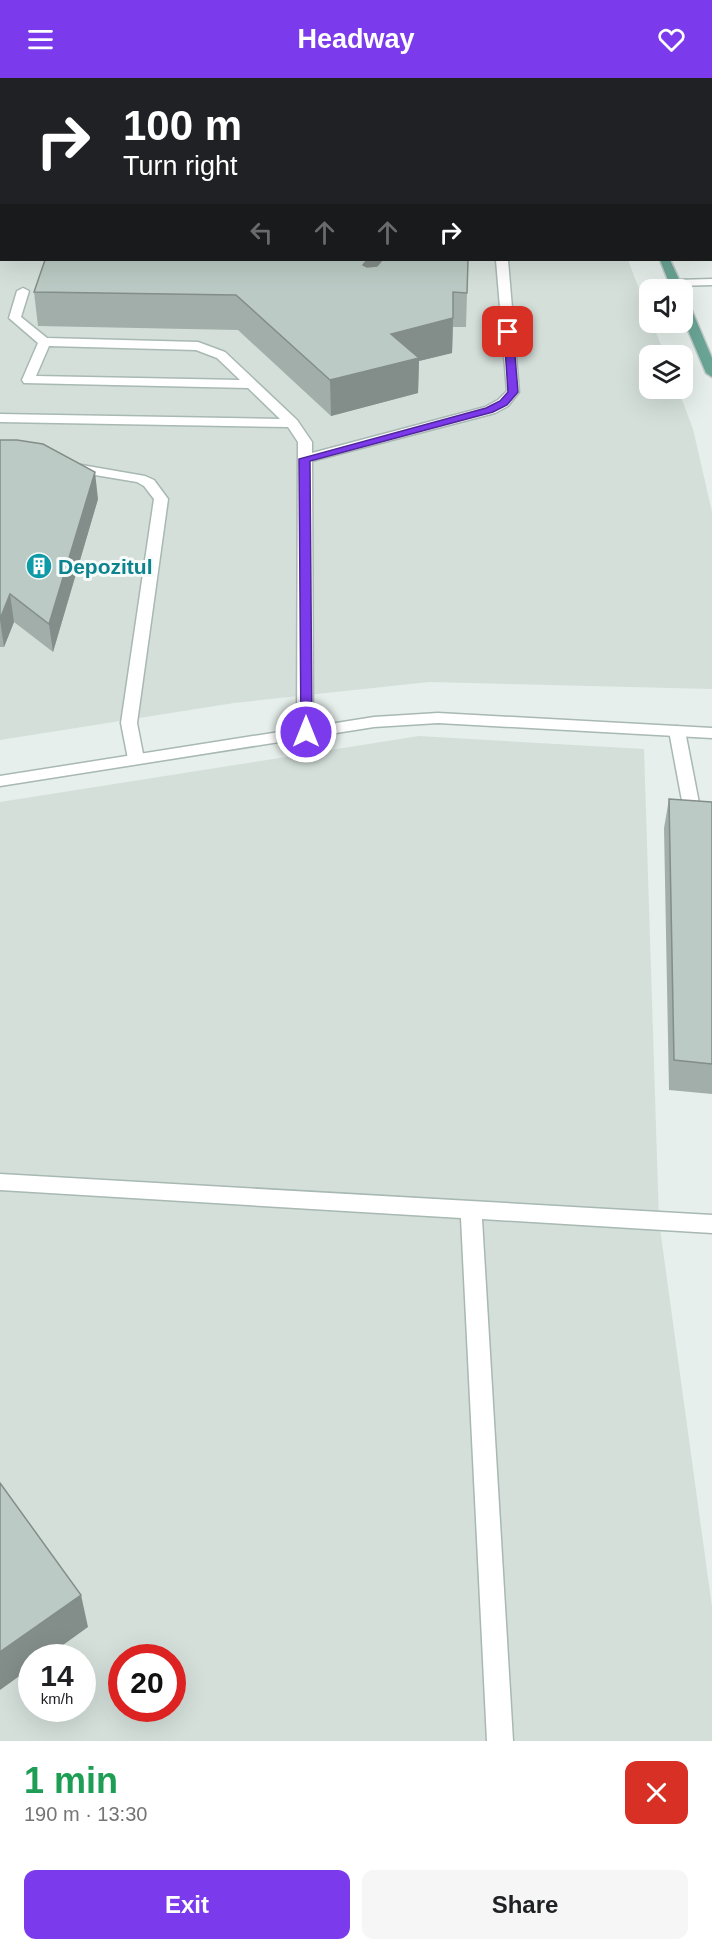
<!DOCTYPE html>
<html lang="en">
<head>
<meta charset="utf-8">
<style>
  body { margin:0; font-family:Arial,sans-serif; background:#f6f6f6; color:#202124; height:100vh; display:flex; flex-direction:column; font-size:22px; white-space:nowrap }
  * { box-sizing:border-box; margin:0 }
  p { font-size:20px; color:#757577 }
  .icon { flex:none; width:33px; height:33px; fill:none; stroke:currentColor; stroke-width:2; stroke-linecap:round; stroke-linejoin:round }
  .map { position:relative; height:1663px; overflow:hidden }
  .drawer { display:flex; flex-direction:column; background:#fff; flex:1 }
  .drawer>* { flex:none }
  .top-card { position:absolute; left:0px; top:0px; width:712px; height:183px; box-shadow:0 6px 24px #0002; background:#202124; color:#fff; overflow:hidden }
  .controls { position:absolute; left:639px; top:201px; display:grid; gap:12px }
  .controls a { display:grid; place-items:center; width:54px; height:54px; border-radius:12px; background:#fff; box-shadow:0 6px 24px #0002; font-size:30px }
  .speed { position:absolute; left:18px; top:1566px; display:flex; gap:12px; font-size:30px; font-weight:700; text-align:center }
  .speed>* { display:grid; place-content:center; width:78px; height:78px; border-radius:50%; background:#fff; box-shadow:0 6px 24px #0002; line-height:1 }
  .speed small { font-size:15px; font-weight:400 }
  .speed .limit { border:9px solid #d22; background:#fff; color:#111 }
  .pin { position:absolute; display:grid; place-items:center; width:51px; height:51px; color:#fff; margin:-26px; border-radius:12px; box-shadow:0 3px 9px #0006 }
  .me { position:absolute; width:66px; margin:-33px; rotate:0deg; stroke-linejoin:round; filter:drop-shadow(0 0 4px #0008) }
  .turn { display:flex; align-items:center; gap:21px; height:126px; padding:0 24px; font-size:27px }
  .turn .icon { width:78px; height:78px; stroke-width:2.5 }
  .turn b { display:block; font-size:42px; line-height:51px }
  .lanes { display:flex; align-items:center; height:57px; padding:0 24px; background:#0003; justify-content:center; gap:30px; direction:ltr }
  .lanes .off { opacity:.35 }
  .round { display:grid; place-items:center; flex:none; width:63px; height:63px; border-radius:12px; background:#f6f6f6 }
  .headline { display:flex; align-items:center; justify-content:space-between; height:102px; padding:0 24px }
  h1 { font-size:36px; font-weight:600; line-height:45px; color:#1e9e55 }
  .primary-button { display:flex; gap:12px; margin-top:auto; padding:12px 24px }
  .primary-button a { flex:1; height:69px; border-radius:12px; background:#7c3aed; color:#fff; font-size:24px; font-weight:600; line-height:69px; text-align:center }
  .primary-button a+a { background:#f6f6f6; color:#202124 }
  header { display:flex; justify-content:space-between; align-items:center; height:78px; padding:0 24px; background:#7c3aed; color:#fff; font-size:27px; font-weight:600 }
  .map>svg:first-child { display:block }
  .built { fill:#d4dfda; fill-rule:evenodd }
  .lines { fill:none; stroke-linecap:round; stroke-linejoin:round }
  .service-casing { stroke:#a8b8b2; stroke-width:3 }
  .minor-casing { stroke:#a8b8b2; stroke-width:3 }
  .primary-casing { stroke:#c2cac8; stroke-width:3 }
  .service { fill:#fff; fill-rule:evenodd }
  .minor { fill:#fff; fill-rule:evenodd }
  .primary { fill:#6aa596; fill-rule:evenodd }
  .wall { fill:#a1aea9 }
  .shaded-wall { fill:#838d89 }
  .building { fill:#bbcac4; stroke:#838d89; stroke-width:1.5 }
  .route { fill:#7c3aed; stroke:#51269a; stroke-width:1.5 }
  .labels { text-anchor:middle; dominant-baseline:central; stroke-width:6; stroke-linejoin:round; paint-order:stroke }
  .culture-label { font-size:21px; font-weight:bold; fill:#0d838f; stroke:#f7fbf9; text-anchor:start }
</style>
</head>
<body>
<header><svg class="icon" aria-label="menu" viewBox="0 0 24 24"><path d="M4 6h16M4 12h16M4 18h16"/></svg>Headway<svg class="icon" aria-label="heart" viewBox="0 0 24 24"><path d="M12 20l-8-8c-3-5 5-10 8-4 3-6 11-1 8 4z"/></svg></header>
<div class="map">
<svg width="712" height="1663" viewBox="0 0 712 1663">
  <rect width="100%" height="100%" fill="#e6efeb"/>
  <path class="built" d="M0,133L2,182H628L649,237L650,244L652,245L665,277L650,278V310L678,311L693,351L712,434V611L429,604L234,625L0,662Z
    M419,658L644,671L659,1143L712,1529V1663H0V724ZM32,1580H82V1630H32ZM122,1580H172V1630H122Z"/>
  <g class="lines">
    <defs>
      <path id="service" d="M1,0H11V2H2Z
        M322,0H332V2H323Z
        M711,52H712V58H711Z
        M496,182H508L519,314L508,328L495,335L312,383L313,654L311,657L305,659L297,654L298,364L288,349L0,344V336L280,341L248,310L24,305L22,302L38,265L9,240L17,213L23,210L29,213L21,239L47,260L198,264L225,274L297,342L312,364V375L485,329L498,322L507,313ZM49,268L196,272L217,280L240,302L36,298Z
        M712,201V207L675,208L669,205L675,202Z
        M70,385L145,398L154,402L168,421L137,645L144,681L142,685H130L128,681L121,645L154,421L144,408L137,404L65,392L63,389Z
        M677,648L685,653L699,725L712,734V748L706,746L683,728L669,653Z
        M0,1096L712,1137V1155L482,1141L513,1663H487L461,1140L0,1112Z"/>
      <path id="minor" d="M0,122H2V128H0Z
        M438,635L712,650V660L438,645L374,649L0,708V698L374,639Z"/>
      <path id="primary" d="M581,0H591V2H582Z
        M660,182H670L684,212L682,214V212H672Z
        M682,220L688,223L712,280V299L706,295L682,238Z"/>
    </defs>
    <use href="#service" class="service-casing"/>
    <use href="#minor" class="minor-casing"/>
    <use href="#primary" class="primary-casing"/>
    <use href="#service" class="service"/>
    <use href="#minor" class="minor"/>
    <use href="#primary" class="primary"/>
  </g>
  <path class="wall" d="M690,0H712V44L711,42V2H690Z
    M34,214L467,215L466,249H453L452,275L419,283L418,315L331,338L238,252L38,248Z
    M0,362L98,421L53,574L14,544L4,569H0Z
    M669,721L712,724V1016L669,1012L664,750Z"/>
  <path class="shaded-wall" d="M367,182H397L376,199L363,187Z
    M453,240L452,275L419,283L418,315L331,338L330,302L391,256Z
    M95,394L98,421L53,574L49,546Z
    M10,516L14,544L4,569L0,542Z
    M81,1517L88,1549L45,1580H32V1589L0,1612V1574Z"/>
  <path class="building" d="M32,0H234L235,2H33Z
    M369,0H492V2H369Z
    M706,0H712V10L711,9V2H707Z
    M45,182H367L363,187L367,189L377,188L382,182H468L467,215L453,214V240L391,256L419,280L330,302L236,217L34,214Z
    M0,362H17L43,366L95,394L49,546L10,516L0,541Z
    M669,721L712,724V986L674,982Z
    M0,1405L81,1517L0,1574Z"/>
  <path class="route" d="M508,251L513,254L518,314L507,327L493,334L310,383L312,654L306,658L301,657L299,381L486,330L500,323L508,314L504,254Z"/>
  <defs>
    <symbol id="building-disc" viewBox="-11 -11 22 22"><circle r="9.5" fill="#0f9aa8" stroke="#f7fbf9"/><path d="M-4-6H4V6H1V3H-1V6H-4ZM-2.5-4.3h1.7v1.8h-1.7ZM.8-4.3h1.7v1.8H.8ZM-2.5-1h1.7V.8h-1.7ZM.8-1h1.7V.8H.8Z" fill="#fff"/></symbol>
  </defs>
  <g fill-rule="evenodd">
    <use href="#building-disc" x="24" y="473" width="30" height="30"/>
  </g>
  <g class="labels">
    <g class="culture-label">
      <text x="58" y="488">Depozitul</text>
    </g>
  </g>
</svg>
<div class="controls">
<a><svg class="icon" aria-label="sound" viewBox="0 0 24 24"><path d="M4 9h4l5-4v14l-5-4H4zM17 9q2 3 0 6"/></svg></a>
<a><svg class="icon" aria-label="layers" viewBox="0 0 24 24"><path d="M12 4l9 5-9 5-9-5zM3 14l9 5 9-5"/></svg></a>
</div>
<div class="speed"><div>14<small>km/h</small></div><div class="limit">20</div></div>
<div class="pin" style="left:508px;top:254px;background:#d93025"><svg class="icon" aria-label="arrive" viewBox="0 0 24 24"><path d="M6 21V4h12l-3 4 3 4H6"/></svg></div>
<svg class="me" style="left:306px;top:654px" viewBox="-20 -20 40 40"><circle r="17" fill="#7c3aed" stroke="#fff" stroke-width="3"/><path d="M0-11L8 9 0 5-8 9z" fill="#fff"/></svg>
<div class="top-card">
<div class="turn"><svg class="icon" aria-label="right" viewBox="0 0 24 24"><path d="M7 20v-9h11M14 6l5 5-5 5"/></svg><div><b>100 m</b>Turn right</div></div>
<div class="lanes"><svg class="icon off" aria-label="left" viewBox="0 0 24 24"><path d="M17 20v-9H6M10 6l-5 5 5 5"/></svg><svg class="icon off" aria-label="ahead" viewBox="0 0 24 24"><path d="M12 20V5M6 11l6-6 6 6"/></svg><svg class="icon off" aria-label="ahead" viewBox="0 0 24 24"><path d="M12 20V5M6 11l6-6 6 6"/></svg><svg class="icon" aria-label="right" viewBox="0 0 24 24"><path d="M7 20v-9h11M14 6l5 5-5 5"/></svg></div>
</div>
</div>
<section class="drawer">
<div class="headline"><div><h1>1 min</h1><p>190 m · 13:30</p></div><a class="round" style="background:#d93025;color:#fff"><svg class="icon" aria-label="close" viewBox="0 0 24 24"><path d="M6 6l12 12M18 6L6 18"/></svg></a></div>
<div class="primary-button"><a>Exit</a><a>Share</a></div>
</section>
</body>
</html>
